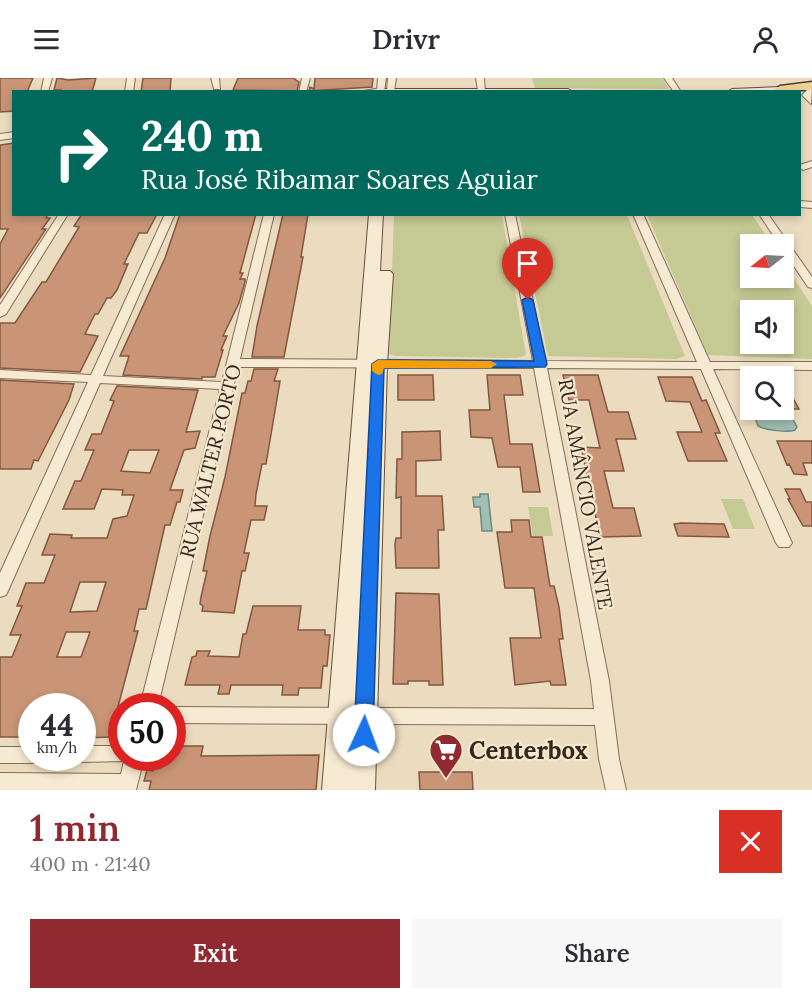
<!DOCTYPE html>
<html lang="en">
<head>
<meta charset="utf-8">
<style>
  body { margin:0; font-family:Lora,serif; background:#f7f7f7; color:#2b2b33; height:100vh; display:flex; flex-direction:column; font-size:22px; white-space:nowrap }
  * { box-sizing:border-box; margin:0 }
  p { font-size:20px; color:#7c7c81 }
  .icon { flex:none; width:33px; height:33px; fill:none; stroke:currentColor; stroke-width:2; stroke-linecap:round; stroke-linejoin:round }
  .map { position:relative; height:712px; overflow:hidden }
  .panel { display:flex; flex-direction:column; background:#fff; flex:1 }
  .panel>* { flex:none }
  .top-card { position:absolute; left:12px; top:12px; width:789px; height:126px; border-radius:0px; box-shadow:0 3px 9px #0003; background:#00695c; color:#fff; overflow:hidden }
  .needle { width:39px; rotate:252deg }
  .controls { position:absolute; left:740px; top:156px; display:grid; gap:12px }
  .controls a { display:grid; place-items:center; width:54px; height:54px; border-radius:0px; background:#fff; box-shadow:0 3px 9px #0003; font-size:30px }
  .speed { position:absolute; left:18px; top:615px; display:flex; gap:12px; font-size:30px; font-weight:700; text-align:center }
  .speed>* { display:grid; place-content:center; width:78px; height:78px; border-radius:50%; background:#fff; box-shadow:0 3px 9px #0003; line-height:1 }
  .speed small { font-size:15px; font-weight:400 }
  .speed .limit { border:9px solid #d22; background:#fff; color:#111 }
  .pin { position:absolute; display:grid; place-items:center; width:51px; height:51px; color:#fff; margin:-62px -26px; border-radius:50% 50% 50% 0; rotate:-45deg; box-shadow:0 0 6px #0007 }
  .pin .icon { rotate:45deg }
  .me { position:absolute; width:66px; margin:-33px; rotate:2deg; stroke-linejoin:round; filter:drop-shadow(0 0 4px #0008) }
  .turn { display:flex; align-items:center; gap:21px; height:126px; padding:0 30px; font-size:27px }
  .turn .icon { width:78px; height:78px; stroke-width:2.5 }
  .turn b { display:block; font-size:42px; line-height:51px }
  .round { display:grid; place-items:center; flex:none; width:63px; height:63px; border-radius:0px; background:#f7f7f7 }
  .headline { display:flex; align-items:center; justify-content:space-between; height:102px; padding:0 30px }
  h1 { font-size:36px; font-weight:600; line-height:45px; color:#902a30 }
  .button { display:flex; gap:12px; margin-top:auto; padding:12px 30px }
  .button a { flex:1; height:69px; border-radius:0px; background:#902a30; color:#fff; font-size:24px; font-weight:600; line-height:69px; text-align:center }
  .button a+a { background:#f7f7f7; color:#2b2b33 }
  header { display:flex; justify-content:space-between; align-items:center; height:78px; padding:0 30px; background:#fff; font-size:27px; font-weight:600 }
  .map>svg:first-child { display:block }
  .green { fill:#c5c994; fill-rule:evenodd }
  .water { fill:#a2beb4; stroke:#6a8b81; stroke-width:1.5 }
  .building { fill:#c99576; stroke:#82573f; stroke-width:1.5; fill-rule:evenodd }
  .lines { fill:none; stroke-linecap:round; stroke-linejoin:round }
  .minor-casing { stroke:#846d58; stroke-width:2 }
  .tertiary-casing { stroke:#846d58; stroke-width:2 }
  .secondary-casing { stroke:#654f3c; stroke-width:2 }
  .primary-casing { stroke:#513c2d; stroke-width:3 }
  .minor { fill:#f7ead2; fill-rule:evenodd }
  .tertiary { fill:#f7ead2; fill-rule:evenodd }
  .secondary { fill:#f7ead2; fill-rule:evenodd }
  .primary { fill:#efd097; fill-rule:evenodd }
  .route { fill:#1a73e8; stroke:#114b97; stroke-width:1.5 }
  .slow { fill:#f59e0b }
  .labels { text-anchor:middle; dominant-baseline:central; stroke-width:4.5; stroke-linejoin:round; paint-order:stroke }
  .street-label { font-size:20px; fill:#34271c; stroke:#f4e7ce }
  .near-poi-label { font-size:24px; font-weight:bold; fill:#34271c; stroke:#f4e7ce; text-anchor:start }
</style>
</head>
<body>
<header><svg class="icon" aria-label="menu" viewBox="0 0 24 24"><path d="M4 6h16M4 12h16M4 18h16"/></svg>Drivr<svg class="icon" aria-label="person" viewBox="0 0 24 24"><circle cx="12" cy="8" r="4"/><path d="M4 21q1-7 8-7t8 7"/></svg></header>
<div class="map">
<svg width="812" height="712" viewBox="0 0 812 712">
  <rect width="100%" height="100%" fill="#ecdcbf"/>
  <path class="green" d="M532,0H662L669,11L535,10Z
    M394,137H502L526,277L517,280L395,278L389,276Z
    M519,137H627L685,278L677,281L548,278Z
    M647,137H752L772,166H750V200H783V184L812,228V281L708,277ZM750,232H783V266H750Z
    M721,421H743L755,451H733Z
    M528,429H548L553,458H533Z"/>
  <path class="water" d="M755,340H792L797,349L795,352C788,355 766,352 758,348Z
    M480,416H488L492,453H482L480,429H474L473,419H480Z"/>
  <path class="building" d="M0,0H33L27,14H14V33L0,34Z
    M57,0L68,2L96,0L92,14H60L61,12H54Z
    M143,0H171L170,14H141Z
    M238,0H293L299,4L297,13L233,12Z
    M315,0H373L372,9L309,13L310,9L314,11Z
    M14,65V136H48L46,140H50L42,151H46L0,220V166L8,151H0V67Z
    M82,136H157L147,155H139L124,186H128L117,212L111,220H107L98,236H95L85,256L98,258L80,294L0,290V245H15L42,204H46L79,149L74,148Z
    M180,136H256L240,195H243L240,201H245V204L239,225L223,258H227L221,272H223L215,299H202V301L123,297L129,278H120L165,180Z
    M283,136H308L301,179H303L284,279H252L257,248Z
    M254,291H278L274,303H280L266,386H262L256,416L255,428H267L264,442H251L244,475H249L245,493H242L234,535L202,533L203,528L200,526L201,519L207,493H203L210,458L225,399L242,315H245L248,303H251Z
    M398,297H433L434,322H398Z
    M487,297H520L523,317H504L510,366H532L540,414H523L520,389H498L492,360L471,359L469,332H490Z
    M563,297H598L608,334H628L636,361H616L624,393H604L613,430H634L641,458L600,459L581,369L600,370L589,322H569Z
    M658,299H692L702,323L706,322L720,355H715L727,383H688L677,354H702L690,324L666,323Z
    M0,302L74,306L69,322L38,383L34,382L31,391H0Z
    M783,302L799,331H783Z
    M117,308L198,312L186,354L200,353L195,370L184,372L170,412H183L180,424H177L170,447H165L146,531H139L134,553H138L110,659L82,660V628H32V651H25L22,659H0V579H12L21,557H10L22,528H17L26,505H44L55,477H42L50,456L72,457L71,460H107L113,441L127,438L134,417H122L123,412L102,411L94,431H63L75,403H81L94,372H85L92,356H101L114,323L110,322ZM129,372H159L150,395L121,393ZM80,504H106L97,533L70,534ZM66,554H90L81,579H57Z
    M440,353L441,382L416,383V418H442L444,452H438L439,490H396L395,466L396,460H401V419L396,420L397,381H402V354Z
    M777,363H812V385H803L807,397L794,396L789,386L787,387Z
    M785,411H800L806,424H812V448H803L788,421H790Z
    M511,442H529L531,459H542L550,508H554L559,529L563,561H559L566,607H551L550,603L515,607L510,560H541L534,510H505L497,454H512Z
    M681,445L724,446L729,459L678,458L674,446Z
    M396,515L439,516L443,607H429V603H408V606H393Z
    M253,528H301L298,552H325V557H330L327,588H323L321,610H299L298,617H282L283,607H231L229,616H218L220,607H185L192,579L196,578L197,573H210L208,578L239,579L243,556H246Z
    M172,668H203L201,678L319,677L316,712H149L151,703H144L147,692L153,693L156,680H172Z
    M419,694H472L473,712H420Z"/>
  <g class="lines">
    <defs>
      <path id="minor" d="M44,0H52L48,14H41Z
        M127,0H135L133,14H125Z
        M211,0H219L220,11H214Z
        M302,0H310L306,14H299Z
        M378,0H386L384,14L377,13Z
        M388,0H396L394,14L387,13Z
        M476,0H484L485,14L478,13Z
        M664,0H672L681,14H674Z
        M809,10H812L811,26L802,17Z
        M812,83V89L803,92L800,90V87Z
        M800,123L812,124V130L800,129Z
        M59,136H68L6,236L0,239V227Z
        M165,136H175L103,298L222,304L264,136H274L240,281L533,283L505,136H515L545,283L697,284L633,136H643L710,284H812V292L713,291L792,465L789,469H779L776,465L701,291L547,290L609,603L619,681L626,712H606L599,681L595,647L172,645V629L594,631L591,603L534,290L238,289L158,628H140L220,311L100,305L8,513L6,517L0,519V495L88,304L0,300V292L91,297Z
        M759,136H768L812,199V210L808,209L783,172V166H779Z
        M82,668H122V680H144L136,712H0V695L121,696L124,683L82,684L75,682L74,680H82Z
        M0,669H32V680H40L39,683L32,685H0Z"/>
      <path id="tertiary" d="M381,10L386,13L358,14Z
        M14,54V60L0,62V56Z"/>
      <path id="secondary" d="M780,9L784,10V14H727L732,11Z
        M381,11H568L573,14H376Z
        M369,136H383L380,193H390L393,196L387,286L375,712H322Z"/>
      <path id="primary" d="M812,4V12H774L780,8Z"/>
    </defs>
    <use href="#minor" class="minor-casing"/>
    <use href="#tertiary" class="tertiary-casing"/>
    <use href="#secondary" class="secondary-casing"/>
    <use href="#primary" class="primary-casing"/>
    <use href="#minor" class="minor"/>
    <use href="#tertiary" class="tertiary"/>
    <use href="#secondary" class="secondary"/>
    <use href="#primary" class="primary"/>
  </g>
  <path class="route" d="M528,219L533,222L547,286L545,289L384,290L373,657L371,663L364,665L357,663L354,657L372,286L378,282L534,283L522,222Z"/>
  <path class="slow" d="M378,282L491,283L497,286L491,290H384L382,296L378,297L372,293V286Z"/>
  <defs>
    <symbol id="supermarket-pin" viewBox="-11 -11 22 30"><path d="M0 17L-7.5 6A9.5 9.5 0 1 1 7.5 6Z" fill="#902a30" stroke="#f4e7ce"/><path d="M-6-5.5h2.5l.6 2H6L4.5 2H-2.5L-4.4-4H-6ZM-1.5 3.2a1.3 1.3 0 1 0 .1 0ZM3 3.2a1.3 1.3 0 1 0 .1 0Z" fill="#fff"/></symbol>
  </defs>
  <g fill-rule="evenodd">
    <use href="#supermarket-pin" x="427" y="653" width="38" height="52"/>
  </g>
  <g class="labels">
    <g class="street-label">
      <text transform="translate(210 383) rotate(-76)">RUA WALTER PORTO</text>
      <text transform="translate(586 416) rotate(80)">RUA AMÂNCIO VALENTE</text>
    </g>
    <g class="near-poi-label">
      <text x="469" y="672">Centerbox</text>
    </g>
  </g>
</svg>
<div class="controls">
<a><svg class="needle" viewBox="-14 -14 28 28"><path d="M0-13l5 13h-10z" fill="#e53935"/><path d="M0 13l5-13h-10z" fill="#7c7c81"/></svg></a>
<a><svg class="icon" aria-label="sound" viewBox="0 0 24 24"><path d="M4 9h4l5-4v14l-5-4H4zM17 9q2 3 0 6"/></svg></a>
<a><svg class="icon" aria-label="search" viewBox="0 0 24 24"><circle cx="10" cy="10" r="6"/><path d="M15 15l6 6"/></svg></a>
</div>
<div class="speed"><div>44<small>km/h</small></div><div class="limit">50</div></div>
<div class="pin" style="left:528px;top:222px;background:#d93025"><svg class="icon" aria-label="arrive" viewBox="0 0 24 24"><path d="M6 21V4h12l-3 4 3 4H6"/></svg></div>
<svg class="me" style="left:364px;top:657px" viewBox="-20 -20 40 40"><circle r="19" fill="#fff"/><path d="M0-13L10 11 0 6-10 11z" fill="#1a73e8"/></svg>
<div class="top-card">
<div class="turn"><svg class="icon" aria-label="right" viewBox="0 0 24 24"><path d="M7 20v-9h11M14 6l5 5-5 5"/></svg><div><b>240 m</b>Rua José Ribamar Soares Aguiar</div></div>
</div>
</div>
<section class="panel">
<div class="headline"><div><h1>1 min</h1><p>400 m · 21:40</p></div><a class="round" style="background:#d93025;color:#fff"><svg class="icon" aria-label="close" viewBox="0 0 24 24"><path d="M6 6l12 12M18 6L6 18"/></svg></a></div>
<div class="button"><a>Exit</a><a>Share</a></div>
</section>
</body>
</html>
